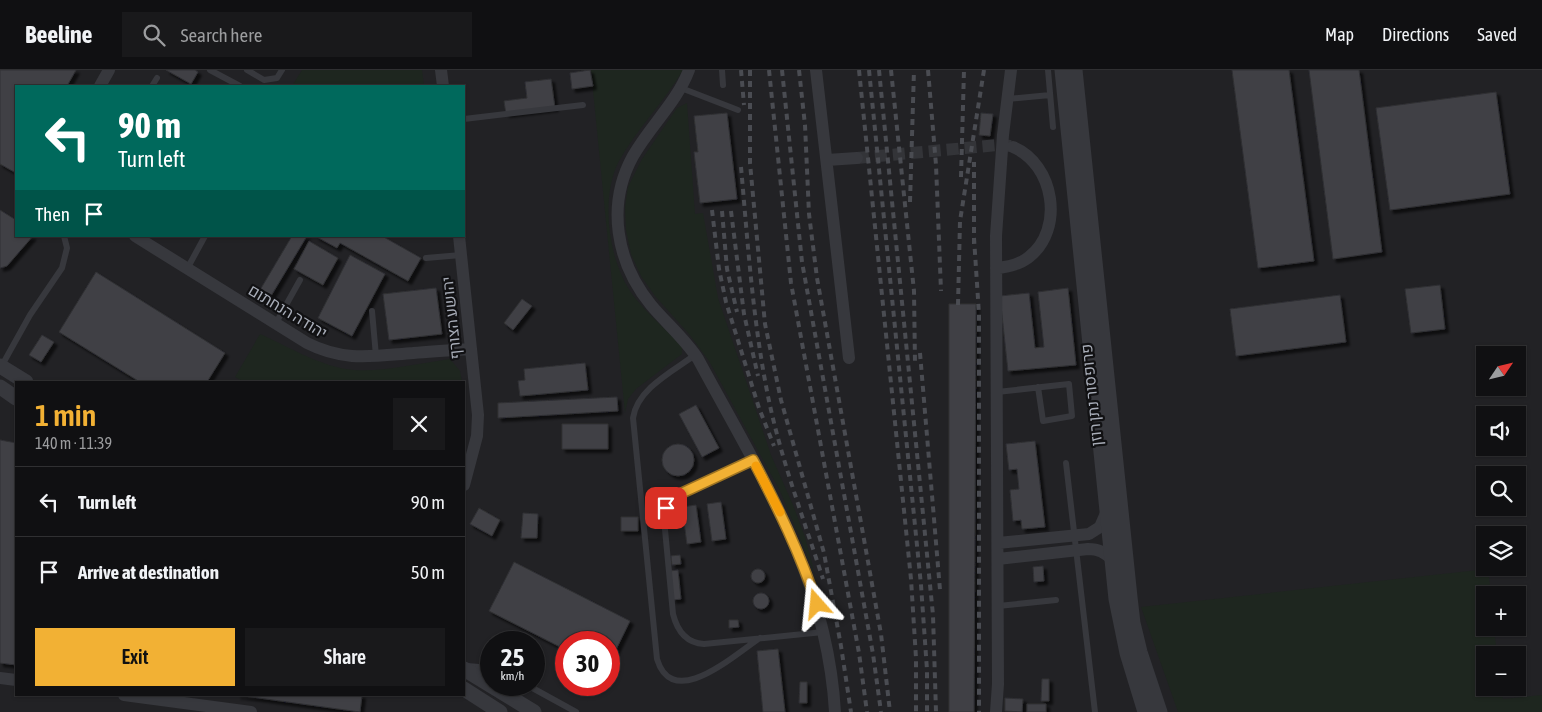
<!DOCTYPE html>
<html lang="en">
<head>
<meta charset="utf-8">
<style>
  body { margin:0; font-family:"Asap Condensed",Heebo,sans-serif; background:#19191b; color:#f1f3f6; height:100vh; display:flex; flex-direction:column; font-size:19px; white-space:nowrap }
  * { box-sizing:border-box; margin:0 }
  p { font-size:16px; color:#9c9d9f }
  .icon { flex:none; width:28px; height:28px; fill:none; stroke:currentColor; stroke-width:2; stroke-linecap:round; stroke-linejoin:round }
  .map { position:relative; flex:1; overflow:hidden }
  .sheet { position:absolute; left:15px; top:311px; width:450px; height:315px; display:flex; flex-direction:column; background:#101012; border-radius:0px; box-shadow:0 1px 4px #0004,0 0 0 1px #303032 }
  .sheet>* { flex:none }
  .banner { position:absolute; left:15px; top:15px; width:450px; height:152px; border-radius:0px; box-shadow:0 1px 4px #0004,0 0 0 1px #303032; background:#00695c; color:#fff; overflow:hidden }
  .needle { width:32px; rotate:55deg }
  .fabs { position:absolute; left:1476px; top:276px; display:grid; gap:10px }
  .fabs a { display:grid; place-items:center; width:50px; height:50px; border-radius:0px; background:#101012; box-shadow:0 1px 4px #0004,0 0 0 1px #303032; font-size:25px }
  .speed { position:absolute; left:480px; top:561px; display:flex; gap:10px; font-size:25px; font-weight:700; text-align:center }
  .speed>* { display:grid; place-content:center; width:65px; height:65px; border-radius:50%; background:#101012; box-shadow:0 1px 4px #0004,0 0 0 1px #303032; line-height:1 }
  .speed small { font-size:12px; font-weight:400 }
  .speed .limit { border:8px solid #d22; background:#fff; color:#111 }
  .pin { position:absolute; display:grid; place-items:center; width:42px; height:42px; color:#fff; margin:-21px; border-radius:10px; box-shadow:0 2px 8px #0006 }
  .me { position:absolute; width:55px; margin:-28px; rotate:342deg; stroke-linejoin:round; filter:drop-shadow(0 0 4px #0008) }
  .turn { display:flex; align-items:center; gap:18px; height:105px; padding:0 20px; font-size:22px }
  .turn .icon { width:65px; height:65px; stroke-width:2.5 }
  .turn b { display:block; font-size:35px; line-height:42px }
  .then { display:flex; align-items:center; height:48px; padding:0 20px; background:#0003; gap:10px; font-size:19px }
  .round { display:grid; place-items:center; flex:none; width:52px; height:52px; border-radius:0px; background:#19191b }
  .overview { display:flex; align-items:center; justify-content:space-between; height:85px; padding:0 20px }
  h1 { font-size:30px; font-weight:600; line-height:38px; color:#f2b134 }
  .action { display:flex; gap:10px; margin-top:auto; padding:10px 20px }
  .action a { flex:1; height:58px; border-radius:0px; background:#f2b134; color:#111; font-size:20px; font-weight:600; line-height:58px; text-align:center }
  .action a+a { background:#19191b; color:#f1f3f6 }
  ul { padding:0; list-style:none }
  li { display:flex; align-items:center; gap:15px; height:70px; padding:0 20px; border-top:1px solid #303032 }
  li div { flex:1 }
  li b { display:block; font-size:19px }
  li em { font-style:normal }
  header { display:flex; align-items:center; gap:30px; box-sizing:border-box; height:70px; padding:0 25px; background:#101012; border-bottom:1px solid #303032 }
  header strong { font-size:24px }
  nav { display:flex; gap:28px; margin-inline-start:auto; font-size:18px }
  .search { width:350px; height:45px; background:#19191b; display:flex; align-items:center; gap:12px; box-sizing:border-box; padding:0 18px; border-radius:0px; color:#9c9d9f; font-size:19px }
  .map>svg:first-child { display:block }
  .built { fill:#222225; fill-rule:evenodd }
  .green { fill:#1e261f }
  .building { fill:#404145; stroke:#303034; filter:url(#shadow) }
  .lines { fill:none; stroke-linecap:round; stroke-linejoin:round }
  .minor-tunnel { stroke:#333438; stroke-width:12; stroke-dasharray:12 6; stroke-linecap:butt }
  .service { stroke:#37383d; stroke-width:6 }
  .minor { stroke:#37383d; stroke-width:12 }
  .tertiary { stroke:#37383d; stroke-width:15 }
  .rail { stroke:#4a4c52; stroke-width:4; stroke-dasharray:6 5; stroke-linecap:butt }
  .route-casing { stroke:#9d7322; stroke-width:12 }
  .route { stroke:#f2b134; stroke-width:9 }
  .slow { stroke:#f59e0b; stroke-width:9 }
  .labels { text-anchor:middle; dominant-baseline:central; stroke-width:4.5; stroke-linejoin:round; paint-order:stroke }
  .street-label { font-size:16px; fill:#a8adb8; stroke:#111113 }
</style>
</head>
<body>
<header>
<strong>Beeline</strong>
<div class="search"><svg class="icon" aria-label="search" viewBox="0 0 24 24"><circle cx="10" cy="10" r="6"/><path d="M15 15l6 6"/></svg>Search here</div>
<nav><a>Map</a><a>Directions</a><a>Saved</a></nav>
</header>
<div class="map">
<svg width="1542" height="642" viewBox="0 0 1542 642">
  <defs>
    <filter id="shadow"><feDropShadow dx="3.5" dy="3.5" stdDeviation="1" flood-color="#0009"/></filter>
  </defs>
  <rect width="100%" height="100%" fill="#161618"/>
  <path class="built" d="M0,0H1542V642H0ZM16,16H464V166H16ZM1485,285H1518V318H1485ZM16,312H464V625H16ZM1485,345H1518V378H1485ZM1485,405H1518V438H1485ZM1485,465H1518V498H1485ZM1485,525H1518V558H1485ZM491,572H534V615H491ZM566,572H609V615H566ZM1485,585H1518V618H1485Z"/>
  <path class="green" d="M302,0H422L424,16H292Z
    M591,0H683C664,32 637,59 619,91C599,129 609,197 636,229C650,246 667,261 682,276V284L636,319L628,329L625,343Z
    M687,33L695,144L703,143L718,228L771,385L793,435L805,467L815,505L780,421L709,291L689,264L655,226L641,206L631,184L626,160L625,137L628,117L642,89L677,38Z
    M260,264C287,276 316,294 346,299C376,304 420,293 450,289L460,301L462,312H244L235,307Z
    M1488,499L1491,525H1485V558H1494L1497,585H1485V618H1501L1503,629L1542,625V642H1178L1141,537Z"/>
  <path class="building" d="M0,0H76L67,16H16V103L0,94Z
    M166,0H195L198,2L191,14Z
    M590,0L593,16L572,19L570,3Z
    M1232,0H1289L1314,191L1258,198Z
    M1309,0H1359L1382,182L1333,189Z
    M551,9L555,38L506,44L504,31L527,28L525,12Z
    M1496,22L1510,124L1390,140L1376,38Z
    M727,43L737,129L700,133L694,82H698L694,46Z
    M981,43L993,44L990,66L979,65Z
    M0,140L16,150V166H33L7,196L0,198Z
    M292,166H307L271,226L260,220Z
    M315,166H382L421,188L408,211L340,173L337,178Z
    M309,171L338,188L323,215L294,199Z
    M350,185L385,204L352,266L318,248Z
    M96,202L225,283L207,312H140L59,262Z
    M1440,215L1445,259L1411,263L1405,219Z
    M436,218L442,264L389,270L383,224Z
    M1068,218L1076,295L1008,301L1000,226L1029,223L1035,278L1044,277L1038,222Z
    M1340,225L1346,272L1236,286L1230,239Z
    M522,229L532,236L513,260L504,253Z
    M949,234H976L974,642H949Z
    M42,265L54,272L41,292L29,285Z
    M585,293L588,320L520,326L518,311L525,310L524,299Z
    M617,327L618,341L498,348V333Z
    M696,335L719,378L702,387L679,344Z
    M562,354H608V379H562Z
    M0,370L16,373V595L0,593Z
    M1035,371L1045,457L1022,459L1021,450L1013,451L1010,420L1019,419L1017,399L1009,400L1006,374Z
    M662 390a16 16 0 1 1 32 0a16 16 0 1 1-32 0Z
    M721,432L726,469L712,471L707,434Z
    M696,435L701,472L687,474L682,437Z
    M479,438L500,450L492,466L470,454Z
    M523,443L538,444L537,468H521Z
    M621,447H638V461H621Z
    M680,485L681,494L672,495L671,486Z
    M514,492L630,551L609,594V572H566V580L489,541Z
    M1043,496L1044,511L1034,512L1033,497Z
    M751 506a7 7 0 1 1 14 0a7 7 0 1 1-14 0Z
    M678,500L681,529L673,530L670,501Z
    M753 531a8 8 0 1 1 16 0a8 8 0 1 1-16 0Z
    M729,550H738L739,557L729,558Z
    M778,579L785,642H763L757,581Z
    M1042,609H1049V631H1041Z
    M800,612H807V633H799Z
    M237,625H362L360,642Z
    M1005,628L1023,629L1022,642L1005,641Z
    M1027,634H1046V642H1027Z"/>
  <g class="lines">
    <path class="minor-tunnel" d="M857,88L998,75L1011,76"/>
    <path class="service" d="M210,0L240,16
      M247,0L264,10L277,8L282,0
      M722,0L723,15
      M1048,0L1053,57
      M152,16L157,8
      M681,18L738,40
      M1007,29L1050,25
      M464,49L583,35
      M426,188L461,185
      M187,199L205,166
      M372,241L376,286
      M276,253L300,210
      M695,285C673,301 637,319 633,348L657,589C673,642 735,584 760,568
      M1,297L30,245L62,198L67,178L64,166
      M997,322L1069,314L1072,346L1043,351L1038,317
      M753,391L682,423L668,434L664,449L673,544C677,560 686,573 704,574L823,562
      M1066,393L1095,642
      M998,536L1056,530
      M467,596L491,598
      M527,615L576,642"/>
    <path class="minor" d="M441,0L443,16
      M689,0C677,32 650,56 633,86C606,135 616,192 651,235C666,253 685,269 698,289C761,406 827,506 835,642
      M816,0L849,288
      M100,16L109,0
      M827,90L857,88
      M135,166L307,273C344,292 373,286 413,283C432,281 452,280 471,279
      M459,166L478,345L477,366L464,415
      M996,198C1008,197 1019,195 1029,187C1065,159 1054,94 1013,77
      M998,473L1089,464L1100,457L1107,441
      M998,489L1088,479C1099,479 1104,482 1113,490
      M0,608L16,610
      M124,625L251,642
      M996,642L998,614L996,166L1003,65L1011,0"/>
    <path class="tertiary" d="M1062,0L1116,529L1127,583L1145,642
      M1075,0L1130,527L1133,553L1140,582L1160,642
      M0,296L26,312
      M0,317L16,328
      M464,599L534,642
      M464,619L500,642"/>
    <path class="rail" d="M741,0L744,35
      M750,0V93L765,254L781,330L824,483L841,576L851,642
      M769,0L791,213L859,583L867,642
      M782,0L802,192L873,584L881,642
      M799,0L805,55L809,144L817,208L881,564L890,642
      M859,0L911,509L916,588V642
      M869,0L921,515L927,600V642
      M879,0L933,545L936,642
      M891,0L914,221L915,294
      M928,0L936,95L941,221
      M741,97C748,175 753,254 769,331C782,392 804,450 823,509
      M961,107L964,0
      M910,132L914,0
      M712,140L719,199L726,232L759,338L774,376
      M722,141L727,199L737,242
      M731,141L744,244L758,306
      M974,168L979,244V642
      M974,174V92
      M958,235L960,151L984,0
      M920,283L940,520"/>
  </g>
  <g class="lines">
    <defs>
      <path id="route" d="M666,438L671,431L682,423L753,390C778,438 800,483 817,534"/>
    </defs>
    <use href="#route" class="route-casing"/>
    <use href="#route" class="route"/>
    <path class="slow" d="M756,396L780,442"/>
  </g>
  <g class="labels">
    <g class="street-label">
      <text transform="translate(288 241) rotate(31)">יהודה הנחתום</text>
      <text transform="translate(451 248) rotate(-96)">יהושע הצורף</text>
      <text transform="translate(1091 325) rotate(-96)">פרופסור נתן רוזן</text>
    </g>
  </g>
</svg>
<div class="fabs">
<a><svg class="needle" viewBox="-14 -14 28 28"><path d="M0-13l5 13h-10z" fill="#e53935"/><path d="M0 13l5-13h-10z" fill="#9c9d9f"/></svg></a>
<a><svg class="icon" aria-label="sound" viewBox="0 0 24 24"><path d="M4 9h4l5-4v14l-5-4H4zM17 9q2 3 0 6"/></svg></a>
<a><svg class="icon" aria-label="search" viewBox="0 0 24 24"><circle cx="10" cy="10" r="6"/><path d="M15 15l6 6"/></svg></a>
<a><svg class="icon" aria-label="layers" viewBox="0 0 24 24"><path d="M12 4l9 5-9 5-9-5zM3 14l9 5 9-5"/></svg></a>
<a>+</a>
<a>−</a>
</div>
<div class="speed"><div>25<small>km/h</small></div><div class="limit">30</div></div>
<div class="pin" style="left:666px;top:438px;background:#d93025"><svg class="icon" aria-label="arrive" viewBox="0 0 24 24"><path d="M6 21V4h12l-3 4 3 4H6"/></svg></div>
<svg class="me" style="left:817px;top:534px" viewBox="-20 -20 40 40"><path d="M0-17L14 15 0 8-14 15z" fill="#f2b134" stroke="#fff" stroke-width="4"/></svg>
<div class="banner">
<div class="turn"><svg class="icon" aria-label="left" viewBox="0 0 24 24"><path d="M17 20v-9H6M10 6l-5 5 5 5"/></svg><div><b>90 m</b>Turn left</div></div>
<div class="then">Then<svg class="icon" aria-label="arrive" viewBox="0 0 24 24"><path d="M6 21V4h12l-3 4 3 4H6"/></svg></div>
</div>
<section class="sheet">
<div class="overview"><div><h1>1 min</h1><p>140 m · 11:39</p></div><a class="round"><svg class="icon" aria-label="close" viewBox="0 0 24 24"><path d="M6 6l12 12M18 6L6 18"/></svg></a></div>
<ul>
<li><svg class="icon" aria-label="left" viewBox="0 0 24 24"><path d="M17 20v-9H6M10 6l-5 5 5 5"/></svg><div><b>Turn left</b></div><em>90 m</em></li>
<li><svg class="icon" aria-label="arrive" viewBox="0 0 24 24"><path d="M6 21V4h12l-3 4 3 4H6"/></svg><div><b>Arrive at destination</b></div><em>50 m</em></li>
</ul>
<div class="action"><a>Exit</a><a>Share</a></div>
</section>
</div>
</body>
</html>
